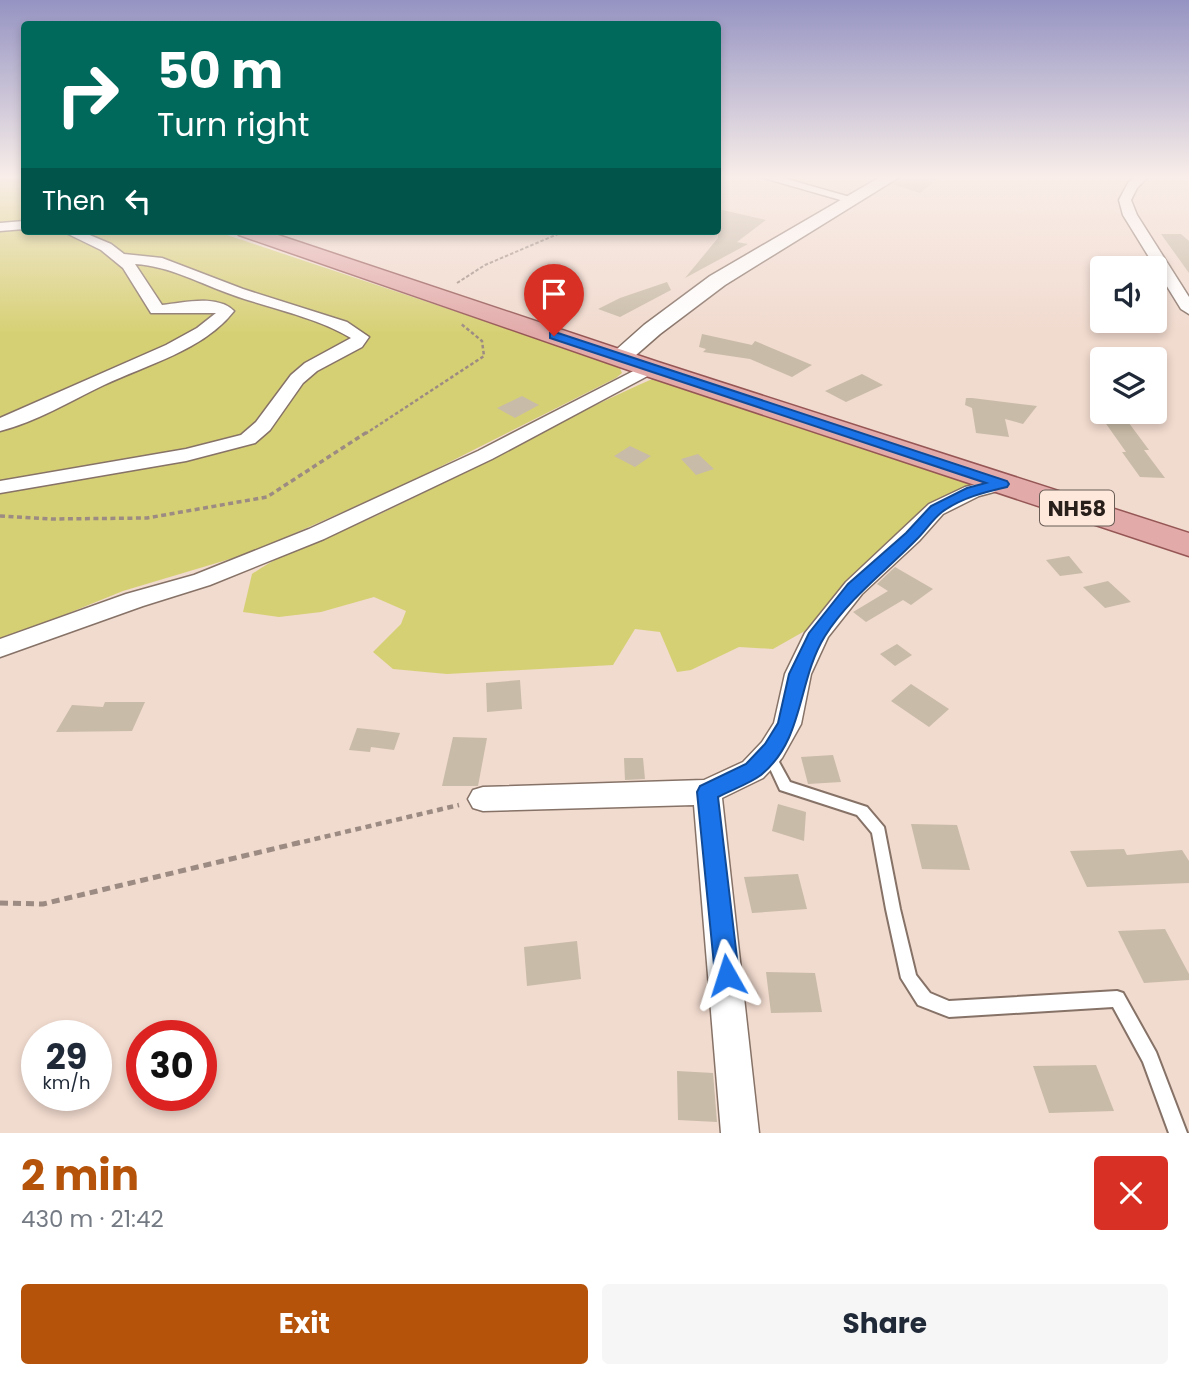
<!DOCTYPE html>
<html lang="en">
<head>
<meta charset="utf-8">
<style>
  body { margin:0; font-family:Poppins,sans-serif; background:#f6f6f7; color:#1f2937; height:100vh; display:flex; flex-direction:column; font-size:26px; white-space:nowrap }
  * { box-sizing:border-box; margin:0 }
  p { font-size:23px; color:#747a83 }
  .icon { flex:none; width:38px; height:38px; fill:none; stroke:currentColor; stroke-width:2; stroke-linecap:round; stroke-linejoin:round }
  .map { position:relative; height:1133px; overflow:hidden }
  .sheet { display:flex; flex-direction:column; background:#fff; flex:1 }
  .sheet>* { flex:none }
  .banner { position:absolute; left:21px; top:21px; width:700px; height:214px; border-radius:7px; box-shadow:0 4px 10px #0003; background:#00695c; color:#fff; overflow:hidden }
  .controls { position:absolute; left:1090px; top:256px; display:grid; gap:14px }
  .controls a { display:grid; place-items:center; width:77px; height:77px; border-radius:7px; background:#fff; box-shadow:0 4px 10px #0003; font-size:35px }
  .speed { position:absolute; left:21px; top:1020px; display:flex; gap:14px; font-size:35px; font-weight:700; text-align:center }
  .speed>* { display:grid; place-content:center; width:91px; height:91px; border-radius:50%; background:#fff; box-shadow:0 4px 10px #0003; line-height:1 }
  .speed small { font-size:18px; font-weight:400 }
  .speed .limit { border:10px solid #d22; background:#fff; color:#111 }
  .pin { position:absolute; display:grid; place-items:center; width:60px; height:60px; color:#fff; margin:-72px -30px; border-radius:50% 50% 50% 0; rotate:-45deg; box-shadow:0 0 7px #0007 }
  .pin .icon { rotate:45deg }
  .me { position:absolute; width:77px; margin:-38px; rotate:354deg; stroke-linejoin:round; filter:drop-shadow(0 0 5px #0008) }
  .turn { display:flex; align-items:center; gap:24px; height:147px; padding:0 21px; font-size:32px }
  .turn .icon { width:91px; height:91px; stroke-width:2.5 }
  .turn b { display:block; font-size:49px; line-height:60px }
  .then { display:flex; align-items:center; height:66px; padding:0 21px; background:#0003; gap:14px; font-size:26px }
  .round { display:grid; place-items:center; flex:none; width:74px; height:74px; border-radius:7px; background:#f6f6f7 }
  .overview { display:flex; align-items:center; justify-content:space-between; height:119px; padding:0 21px }
  h1 { font-size:42px; font-weight:700; line-height:52px; color:#b45309 }
  .primary-button { display:flex; gap:14px; margin-top:auto; padding:14px 21px }
  .primary-button a { flex:1; height:80px; border-radius:7px; background:#b45309; color:#fff; font-size:28px; font-weight:700; line-height:80px; text-align:center }
  .primary-button a+a { background:#f6f6f7; color:#1f2937 }
  .map>svg:first-child { display:block }
  .green { fill:#d6d074 }
  .building { fill:#c8bba7 }
  .lines { fill:none; stroke-linecap:round; stroke-linejoin:round }
  .lane-casing { stroke:#867267; stroke-width:4 }
  .street-casing { stroke:#867267; stroke-width:3 }
  .secondary-casing { stroke:#867267; stroke-width:3 }
  .primary-casing { stroke:#955654; stroke-width:3 }
  .path-far4 { stroke:#9c8b82; stroke-width:2; stroke-dasharray:3.5 2; stroke-linecap:butt }
  .path-far3 { stroke:#9c8b82; stroke-width:2.5; stroke-dasharray:3.5 2.5; stroke-linecap:butt }
  .path-far2 { stroke:#9c8b82; stroke-width:3.5; stroke-dasharray:5 3.5; stroke-linecap:butt }
  .path-far1 { stroke:#9c8b82; stroke-width:4.5; stroke-dasharray:6 4.5; stroke-linecap:butt }
  .path { stroke:#9c8b82; stroke-width:5; stroke-dasharray:8 5; stroke-linecap:butt }
  .lane { fill:#fff; fill-rule:evenodd }
  .street { fill:#fff; fill-rule:evenodd }
  .secondary { fill:#fff; fill-rule:evenodd }
  .primary { fill:#e2abaa; fill-rule:evenodd }
  .route { fill:#1a73e8; stroke:#114b97; stroke-width:2 }
  .labels { text-anchor:middle; dominant-baseline:central; stroke-width:5; stroke-linejoin:round; paint-order:stroke }
  .shield { fill:#fee7db; stroke:#695c55; stroke-width:2 }
  .shield-label { font-size:21px; font-weight:bold; fill:#29201c }
</style>
</head>
<body>
<div class="map">
<svg width="1189" height="1133" viewBox="0 0 1189 1133">
  <rect width="100%" height="100%" fill="#f1dace"/>
  <path class="green" d="M0,176H24V231H215L619,366L622,373L616,378L406,484L250,553L123,591L0,641Z
    M657,377L973,481L810,628L773,649L739,647L691,670L677,672L660,632L635,629L613,665L447,674L393,669L373,652L401,624L406,611L374,597L321,612L279,617L243,612L252,574C291,547 336,535 378,515C472,470 562,418 657,377Z"/>
  <path class="building" d="M903,176H941L920,193L892,184Z
    M718,209L766,220L737,242L748,244L685,278L718,238Z
    M1161,234H1181L1189,241V273Z
    M667,282L671,290L620,317L598,309L620,298Z
    M702,334L752,345L755,341L812,365L792,377L750,359L703,352L706,349L699,347Z
    M862,374L883,385L846,402L825,391Z
    M522,396L539,405L515,418L497,408Z
    M966,398H972L1037,406L1023,424L1005,419L1009,437L976,433L972,408L965,405Z
    M1097,411H1120L1149,450H1144L1165,478L1140,477L1122,452H1126Z
    M630,446L651,456L635,467L614,456Z
    M698,454L714,469L696,475L681,459Z
    M1069,556L1083,573L1060,576L1046,560Z
    M895,567L933,589L911,605L903,600L866,622L853,612L888,591L877,584Z
    M1108,581L1131,602L1105,608L1083,587Z
    M897,644L912,655L895,666L880,654Z
    M520,680L522,709L487,712L486,683Z
    M911,684L949,709L929,727L891,701Z
    M105,702H145L132,731L56,732L72,705L103,707Z
    M357,728L377,730L400,733L394,750L371,747L370,752L349,750Z
    M453,737L487,738L478,786H442Z
    M833,755L841,782L808,784L801,757Z
    M624,758H643L645,779L625,780Z
    M778,804L806,812L804,841L772,831Z
    M911,824L957,825L970,870L922,869Z
    M1124,849L1127,855L1182,850L1189,861V883L1087,887L1070,851Z
    M798,874L807,909L752,913L744,877Z
    M1165,929L1189,974V980L1144,983L1118,931Z
    M577,941L581,979L527,986L524,947Z
    M766,972L815,973L822,1012L771,1013Z
    M1096,1065L1114,1111L1049,1113L1033,1066Z
    M677,1071L713,1073L717,1122L678,1120Z"/>
  <g class="lines">
    <defs>
      <path id="lane" d="M777,748L782,749L783,753L779,762L790,782L867,807L884,827L900,909L916,975L930,993L949,1001L1117,991L1123,993L1156,1052L1187,1133H1169L1143,1062L1113,1007L949,1017L918,1005L901,978L886,909L872,833L857,815L780,790L767,762L772,749Z"/>
      <path id="street" d="M757,176H776L857,199L851,203Z
        M1136,176H1149L1137,188L1131,200L1137,215L1189,297V314L1181,309L1123,215L1119,200L1128,183Z
        M24,221V229L0,231V223Z
        M62,231H80L111,244L124,254L162,258L243,289L347,322L369,337L362,347L317,371L303,383L270,430L255,443L186,461L0,493V481L186,449L241,435L256,422L291,375L305,363L351,338C316,317 272,309 233,295C201,284 170,266 135,264L162,305C183,303 217,294 234,311C204,350 146,365 104,385C70,401 36,422 0,431V418L166,345L197,328L216,313H151L123,268L101,250Z
        M649,363L655,364L658,368L655,372L492,459L324,539L210,585L143,606L0,657V639L126,594L194,575L309,529L478,451Z
        M1002,478L1009,480L1012,484L1009,488L979,496L943,514L919,541L862,594L828,637L811,674L801,724L782,758L763,778L722,798L759,1133H721L694,805L483,811L473,808L468,799L473,790L483,787L704,780L743,762L762,742L774,723L785,674L805,633L846,582L929,504L965,487Z"/>
      <path id="secondary" d="M882,176H901L725,285L660,334L628,362H612L608,357L644,325L710,276Z"/>
      <path id="primary" d="M236,231H266L658,362L1189,533V556L640,374L239,235Z"/>
    </defs>
    <use href="#lane" class="lane-casing"/>
    <use href="#street" class="street-casing"/>
    <use href="#secondary" class="secondary-casing"/>
    <use href="#primary" class="primary-casing"/>
    <path class="path-far4" d="M457,283L485,265L565,231"/>
    <path class="path-far3" d="M365,434L484,356L482,341L460,323"/>
    <path class="path-far2" d="M0,516L51,519L147,518L267,497L367,432"/>
    <path class="path-far1" d="M294,844L459,805"/>
    <path class="path" d="M0,903L43,904L302,842"/>
    <use href="#lane" class="lane"/>
    <use href="#street" class="street"/>
    <use href="#secondary" class="secondary"/>
    <use href="#primary" class="primary"/>
  </g>
  <linearGradient id="sky" x2="0" y2="1"><stop stop-color="#9593c2"/><stop offset="0.53" stop-color="#f9eee9"/><stop offset="1" stop-color="#f9eee9" stop-opacity="0"/></linearGradient>
  <rect width="1189" height="334" fill="url(#sky)"/>
  <path class="route" d="M550,333H558L1007,481L1009,484L1007,487C985,492 961,498 942,512C933,519 925,531 917,539C886,571 849,598 825,636C797,681 805,739 761,775C749,784 731,790 718,797L739,975L735,983L727,987L718,983L715,975L697,792L700,786L746,764L765,744L778,723L789,674L809,633L848,584L906,533L931,506L967,488L986,483L550,338Z"/>
  <g class="labels">
    <rect class="shield" x="1040" y="490.5" width="74" height="35" rx="5"/>
    <g class="shield-label">
      <text x="1077" y="508">NH58</text>
    </g>
  </g>
</svg>
<div class="controls">
<a><svg class="icon" aria-label="sound" viewBox="0 0 24 24"><path d="M4 9h4l5-4v14l-5-4H4zM17 9q2 3 0 6"/></svg></a>
<a><svg class="icon" aria-label="layers" viewBox="0 0 24 24"><path d="M12 4l9 5-9 5-9-5zM3 14l9 5 9-5"/></svg></a>
</div>
<div class="speed"><div>29<small>km/h</small></div><div class="limit">30</div></div>
<div class="pin" style="left:554px;top:336px;background:#d93025"><svg class="icon" aria-label="arrive" viewBox="0 0 24 24"><path d="M6 21V4h12l-3 4 3 4H6"/></svg></div>
<svg class="me" style="left:727px;top:975px" viewBox="-20 -20 40 40"><path d="M0-17L14 15 0 8-14 15z" fill="#1a73e8" stroke="#fff" stroke-width="4"/></svg>
<div class="banner">
<div class="turn"><svg class="icon" aria-label="right" viewBox="0 0 24 24"><path d="M7 20v-9h11M14 6l5 5-5 5"/></svg><div><b>50 m</b>Turn right</div></div>
<div class="then">Then<svg class="icon" aria-label="left" viewBox="0 0 24 24"><path d="M17 20v-9H6M10 6l-5 5 5 5"/></svg></div>
</div>
</div>
<section class="sheet">
<div class="overview"><div><h1>2 min</h1><p>430 m · 21:42</p></div><a class="round" style="background:#d93025;color:#fff"><svg class="icon" aria-label="close" viewBox="0 0 24 24"><path d="M6 6l12 12M18 6L6 18"/></svg></a></div>
<div class="primary-button"><a>Exit</a><a>Share</a></div>
</section>
</body>
</html>
